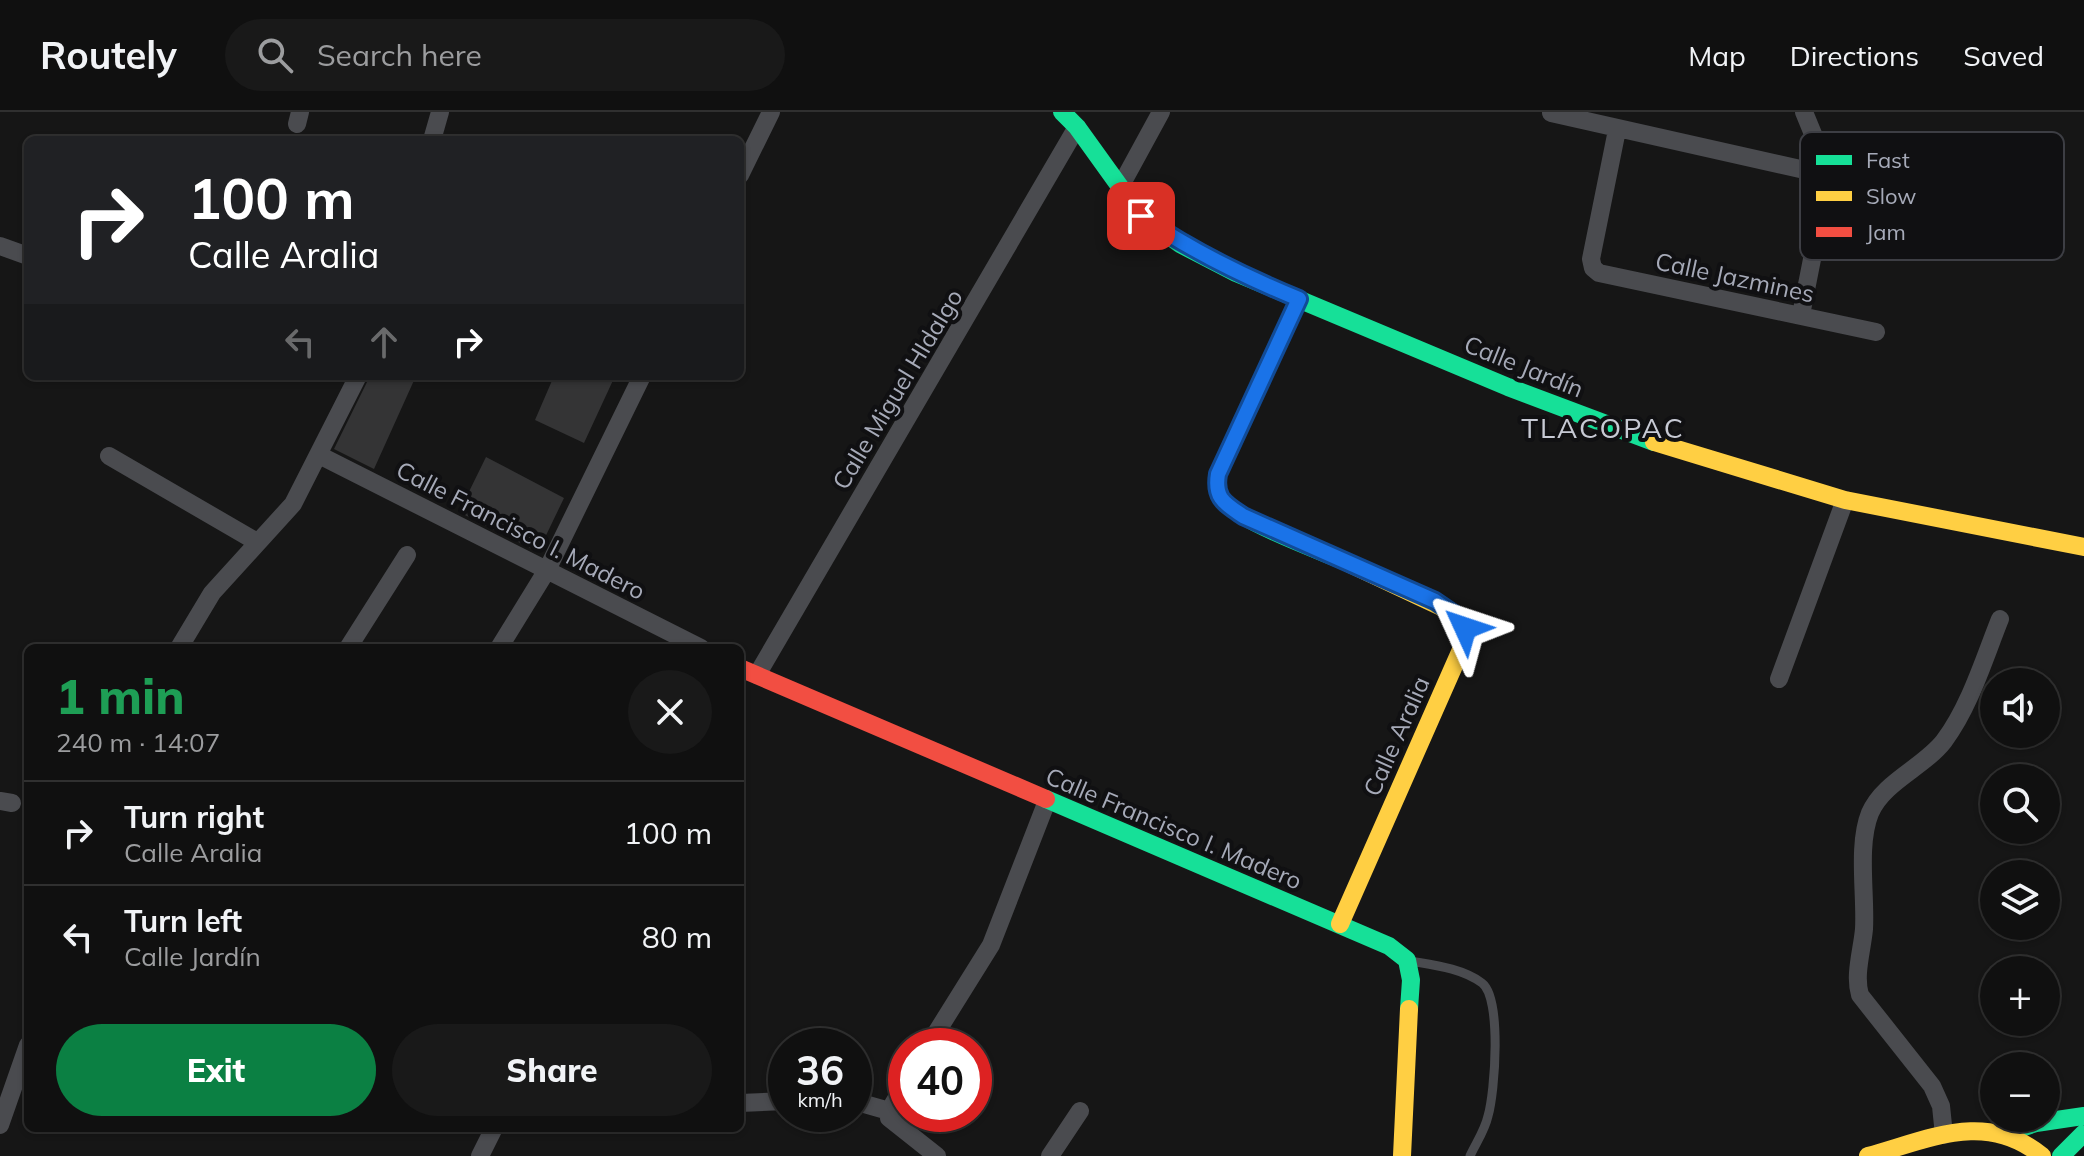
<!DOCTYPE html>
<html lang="en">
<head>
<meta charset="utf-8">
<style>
  body { margin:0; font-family:Mulish,sans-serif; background:#191919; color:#f1f3f6; height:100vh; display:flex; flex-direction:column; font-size:30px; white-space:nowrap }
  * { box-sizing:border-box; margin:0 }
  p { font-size:26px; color:#9c9d9f }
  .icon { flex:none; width:44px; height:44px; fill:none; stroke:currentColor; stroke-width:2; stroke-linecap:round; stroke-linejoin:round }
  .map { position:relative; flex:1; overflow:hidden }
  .panel { position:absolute; left:24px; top:532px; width:720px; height:488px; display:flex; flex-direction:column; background:#101010; border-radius:12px; box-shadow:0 2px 6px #0004,0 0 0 2px #303030 }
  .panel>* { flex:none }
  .guide { position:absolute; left:24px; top:24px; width:720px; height:244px; border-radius:12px; box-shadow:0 2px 6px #0004,0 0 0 2px #303030; background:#202124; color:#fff; overflow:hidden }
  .fabs { position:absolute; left:1980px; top:556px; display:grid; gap:16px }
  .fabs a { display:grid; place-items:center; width:80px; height:80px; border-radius:50%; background:#101010; box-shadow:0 2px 6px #0004,0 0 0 2px #303030; font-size:40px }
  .speed { position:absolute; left:768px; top:916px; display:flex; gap:16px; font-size:40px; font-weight:700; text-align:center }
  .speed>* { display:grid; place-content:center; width:104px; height:104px; border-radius:50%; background:#101010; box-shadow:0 2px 6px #0004,0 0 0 2px #303030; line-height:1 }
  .speed small { font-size:20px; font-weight:400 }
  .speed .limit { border:12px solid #d22; background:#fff; color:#111 }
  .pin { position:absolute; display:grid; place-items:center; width:68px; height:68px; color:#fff; margin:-34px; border-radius:16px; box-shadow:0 4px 12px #0006 }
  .me { position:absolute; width:88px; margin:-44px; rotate:312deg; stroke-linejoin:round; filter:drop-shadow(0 0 6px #0008) }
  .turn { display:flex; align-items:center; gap:28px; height:168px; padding:0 32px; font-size:36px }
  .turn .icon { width:104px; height:104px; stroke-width:2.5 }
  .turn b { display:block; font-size:56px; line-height:68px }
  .lanes { display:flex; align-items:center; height:76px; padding:0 32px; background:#0003; justify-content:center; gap:40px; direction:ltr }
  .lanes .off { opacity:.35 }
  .round { display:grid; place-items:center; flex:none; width:84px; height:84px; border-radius:42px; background:#191919 }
  .head { display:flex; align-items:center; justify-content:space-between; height:136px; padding:0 32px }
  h1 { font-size:48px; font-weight:800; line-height:60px; color:#1e9e55 }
  .primary-button { display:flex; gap:16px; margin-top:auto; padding:16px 32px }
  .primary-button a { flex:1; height:92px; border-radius:48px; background:#0b8043; color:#fff; font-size:32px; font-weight:800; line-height:92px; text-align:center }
  .primary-button a+a { background:#191919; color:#f1f3f6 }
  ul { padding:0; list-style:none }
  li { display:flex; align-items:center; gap:24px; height:104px; padding:0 32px; border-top:2px solid #303030 }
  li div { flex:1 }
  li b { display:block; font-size:30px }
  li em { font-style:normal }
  header { display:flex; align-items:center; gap:48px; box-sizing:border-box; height:112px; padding:0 40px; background:#101010; border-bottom:2px solid #303030 }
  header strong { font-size:38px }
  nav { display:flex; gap:44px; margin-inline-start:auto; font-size:28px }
  .search { width:560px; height:72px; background:#191919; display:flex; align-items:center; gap:20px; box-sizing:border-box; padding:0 28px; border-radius:44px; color:#9c9d9f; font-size:30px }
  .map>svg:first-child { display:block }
  .building { fill:#343435 }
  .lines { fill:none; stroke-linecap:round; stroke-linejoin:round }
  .lane { stroke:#4a4b4f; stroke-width:9 }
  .street { stroke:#4a4b4f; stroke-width:18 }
  .fast { stroke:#16e098; stroke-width:18 }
  .slow { stroke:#ffcf43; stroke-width:18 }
  .jam { stroke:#f24e42; stroke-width:18 }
  .route-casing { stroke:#114b97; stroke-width:20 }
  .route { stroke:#1a73e8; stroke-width:14 }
  .labels { text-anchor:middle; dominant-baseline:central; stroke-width:8; stroke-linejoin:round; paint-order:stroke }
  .street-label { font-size:24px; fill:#a6aab8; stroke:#101012 }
  .quarter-label { font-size:28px; letter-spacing:2px; fill:#c7cad4; stroke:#101012 }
  .key { fill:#101012; stroke:#3d3e44; stroke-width:2 }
  .key-label { font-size:22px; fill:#a6aab8 }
</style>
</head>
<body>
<header>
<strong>Routely</strong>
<div class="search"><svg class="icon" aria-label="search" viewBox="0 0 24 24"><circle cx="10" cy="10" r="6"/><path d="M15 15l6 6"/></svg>Search here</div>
<nav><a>Map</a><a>Directions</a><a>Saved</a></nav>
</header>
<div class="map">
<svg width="2084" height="1044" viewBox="0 0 2084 1044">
  <rect width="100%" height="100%" fill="#161616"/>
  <path class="building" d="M370,264H416L374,357L334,337Z
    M554,264H615L584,331L535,308Z
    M486,345L564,386L538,440L459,400Z"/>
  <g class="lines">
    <path class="lane" d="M1410,849C1433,853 1462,856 1482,871C1502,886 1495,980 1488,1004C1485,1018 1476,1031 1470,1044"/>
    <path class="street" d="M1551,1L1916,83
      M297,12L300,0
      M1617,18L1591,147L1593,156L1599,161L1876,220
      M432,28L440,0
      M740,63L771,0
      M1119,77L1161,0
      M0,134L28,144
      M1801,203L1829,61L1804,0
      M319,343L701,536
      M109,344L257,430
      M179,536L212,481L293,392L358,264
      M348,536L407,443
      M499,536L547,458L642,264
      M757,563L1077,15
      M1779,567L1845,388
      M0,689L12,691
      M928,934L991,833L1047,689
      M906,970L889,999V1006L937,1044
      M854,989L889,999
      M740,991L786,989
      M0,1013L28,933
      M1944,1023L1941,994L1932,974L1860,883C1854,863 1862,839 1864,817C1866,783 1857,733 1870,701C1883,670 1924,655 1944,629C1970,594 1984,547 2000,507
      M480,1044L494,1016
      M1050,1044L1080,999"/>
    <path class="fast" d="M1062,0L1077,15L1141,104L1180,132L1236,161L1508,275L1654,330
      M1299,187L1218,362C1217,371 1216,379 1222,387C1237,409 1319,438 1346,450
      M1046,687L1389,834L1407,848L1411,868L1409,897
      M2006,1021L2036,1011L2084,1004
      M2061,1044L2084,1021"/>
    <path class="slow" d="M1654,330L1845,388L2084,435
      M1340,812L1464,531L1461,510L1448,498L1346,450
      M1402,1044L1409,897
      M1868,1044C1930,1027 1986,998 2042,1044"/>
    <path class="jam" d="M740,556L1046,687"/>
  </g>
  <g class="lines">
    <defs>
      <path id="route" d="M1141,104C1191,139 1243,164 1299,187L1218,362C1214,386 1224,391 1243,404L1435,489L1457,504L1465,516"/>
    </defs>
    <use href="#route" class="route-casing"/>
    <use href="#route" class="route"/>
  </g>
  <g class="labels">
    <g class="street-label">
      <text transform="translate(1735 165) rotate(12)">Calle Jazmines</text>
      <text transform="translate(1524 254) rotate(22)">Calle Jardín</text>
      <text transform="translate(897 277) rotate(-59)">Calle Miguel HIdalgo</text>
      <text transform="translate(521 418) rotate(27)">Calle Francisco I. Madero</text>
      <text transform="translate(1396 624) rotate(-66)">Calle Aralia</text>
      <text transform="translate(1174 716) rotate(23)">Calle Francisco I. Madero</text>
    </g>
    <g class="quarter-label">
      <text x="1603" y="315">TLACOPAC</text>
    </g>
  </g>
  <rect x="1800" y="20" width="264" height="128" rx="12" class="key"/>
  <rect x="1816" y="43" width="36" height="10" fill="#16e098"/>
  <rect x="1816" y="79" width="36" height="10" fill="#ffcf43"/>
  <rect x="1816" y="115" width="36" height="10" fill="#f24e42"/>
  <g class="key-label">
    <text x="1866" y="56">Fast</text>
    <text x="1866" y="92">Slow</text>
    <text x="1866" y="128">Jam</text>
  </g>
</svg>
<div class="fabs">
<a><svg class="icon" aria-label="sound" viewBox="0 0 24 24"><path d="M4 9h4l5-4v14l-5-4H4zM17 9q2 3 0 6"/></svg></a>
<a><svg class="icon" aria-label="search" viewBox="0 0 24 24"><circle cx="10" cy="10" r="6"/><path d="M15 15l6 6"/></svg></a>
<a><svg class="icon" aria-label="layers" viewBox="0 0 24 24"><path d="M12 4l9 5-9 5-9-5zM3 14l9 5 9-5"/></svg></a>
<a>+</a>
<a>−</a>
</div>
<div class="speed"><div>36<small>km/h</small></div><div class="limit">40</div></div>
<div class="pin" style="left:1141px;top:104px;background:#d93025"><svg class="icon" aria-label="arrive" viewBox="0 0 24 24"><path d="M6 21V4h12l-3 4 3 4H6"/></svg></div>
<svg class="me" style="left:1465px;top:516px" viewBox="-20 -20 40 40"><path d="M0-17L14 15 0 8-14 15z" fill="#1a73e8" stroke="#fff" stroke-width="4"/></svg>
<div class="guide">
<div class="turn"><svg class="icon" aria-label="right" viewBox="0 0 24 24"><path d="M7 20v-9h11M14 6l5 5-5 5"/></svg><div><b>100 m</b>Calle Aralia</div></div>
<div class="lanes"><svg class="icon off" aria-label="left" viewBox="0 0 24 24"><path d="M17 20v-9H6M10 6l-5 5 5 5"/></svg><svg class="icon off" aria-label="ahead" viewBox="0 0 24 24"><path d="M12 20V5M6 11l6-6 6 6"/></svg><svg class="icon" aria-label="right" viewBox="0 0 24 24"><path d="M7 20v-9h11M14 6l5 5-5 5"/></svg></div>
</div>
<section class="panel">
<div class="head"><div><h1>1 min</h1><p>240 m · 14:07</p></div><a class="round"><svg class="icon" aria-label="close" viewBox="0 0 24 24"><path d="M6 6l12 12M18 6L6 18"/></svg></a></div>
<ul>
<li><svg class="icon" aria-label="right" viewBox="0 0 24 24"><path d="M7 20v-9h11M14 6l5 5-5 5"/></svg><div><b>Turn right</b><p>Calle Aralia</p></div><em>100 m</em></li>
<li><svg class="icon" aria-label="left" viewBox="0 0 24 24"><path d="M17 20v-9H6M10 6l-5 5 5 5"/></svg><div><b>Turn left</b><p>Calle Jardín</p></div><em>80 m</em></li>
</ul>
<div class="primary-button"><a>Exit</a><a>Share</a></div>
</section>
</div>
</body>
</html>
